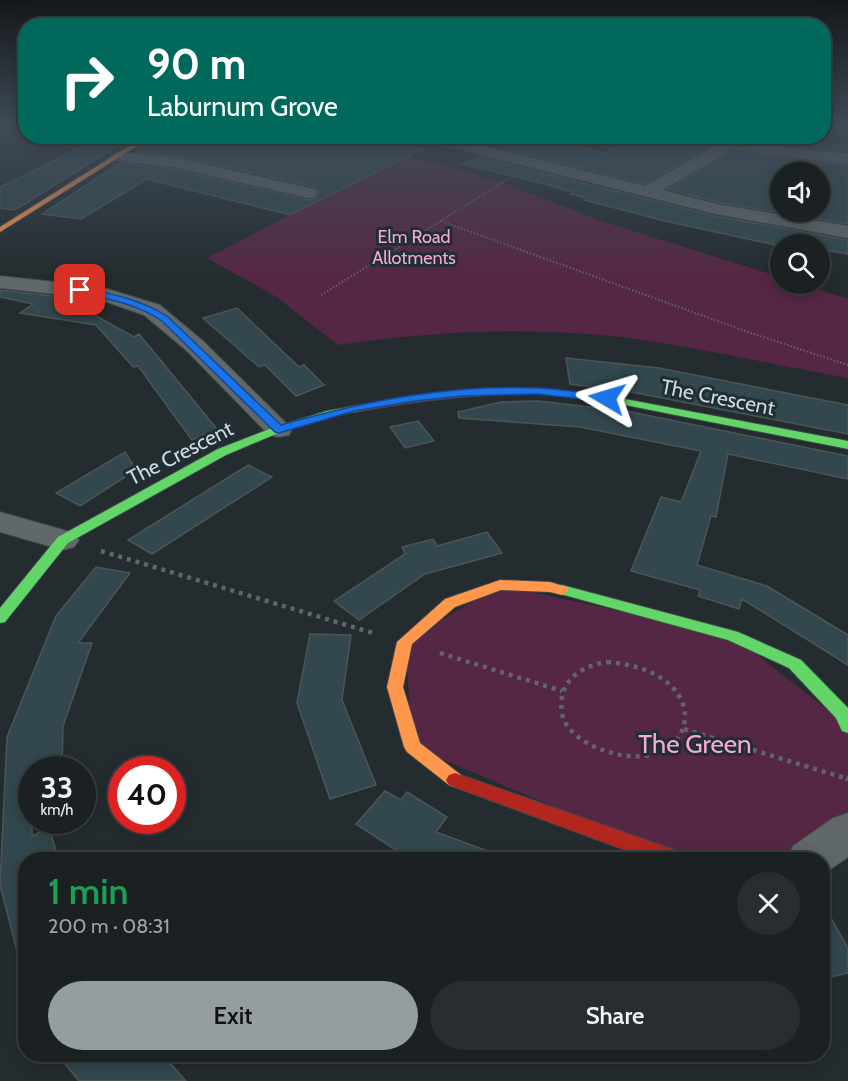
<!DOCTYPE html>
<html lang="en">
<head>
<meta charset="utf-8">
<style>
  body { margin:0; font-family:Cabin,sans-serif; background:#282e30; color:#f1f3f6; height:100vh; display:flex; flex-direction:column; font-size:22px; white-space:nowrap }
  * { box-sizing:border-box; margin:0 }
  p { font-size:20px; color:#a0a3a6 }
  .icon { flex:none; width:33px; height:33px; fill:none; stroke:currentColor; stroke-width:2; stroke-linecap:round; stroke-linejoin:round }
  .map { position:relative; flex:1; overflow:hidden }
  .details { position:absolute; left:18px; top:852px; width:812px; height:210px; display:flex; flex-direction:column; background:#1b2123; border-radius:24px; box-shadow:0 3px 15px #0003,0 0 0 2px #393e41 }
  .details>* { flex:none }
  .guide { position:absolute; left:18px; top:18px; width:813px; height:126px; border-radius:24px; box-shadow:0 3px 15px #0003,0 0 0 2px #393e41; background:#00695c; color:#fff; overflow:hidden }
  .buttons { position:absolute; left:770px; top:162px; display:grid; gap:12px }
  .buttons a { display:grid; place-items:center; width:60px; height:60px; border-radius:50%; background:#1b2123; box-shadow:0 3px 15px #0003,0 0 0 2px #393e41; font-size:30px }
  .speed { position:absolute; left:18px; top:756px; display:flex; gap:12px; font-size:30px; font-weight:700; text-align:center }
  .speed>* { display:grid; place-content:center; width:78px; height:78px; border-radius:50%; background:#1b2123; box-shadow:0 3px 15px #0003,0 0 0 2px #393e41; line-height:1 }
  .speed small { font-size:15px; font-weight:400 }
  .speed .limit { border:9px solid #d22; background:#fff; color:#111 }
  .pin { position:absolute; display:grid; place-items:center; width:51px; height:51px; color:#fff; margin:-26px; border-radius:12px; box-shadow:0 3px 9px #0006 }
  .me { position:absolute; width:66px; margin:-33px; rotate:277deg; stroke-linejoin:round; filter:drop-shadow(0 0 4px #0008) }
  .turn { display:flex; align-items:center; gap:21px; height:126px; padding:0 30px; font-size:27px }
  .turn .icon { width:78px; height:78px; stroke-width:2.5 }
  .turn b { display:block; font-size:42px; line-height:51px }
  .round { display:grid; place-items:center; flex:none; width:63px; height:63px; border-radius:32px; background:#282e30 }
  .overview { display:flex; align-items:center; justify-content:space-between; height:102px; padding:0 30px }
  h1 { font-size:36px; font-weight:600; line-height:45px; color:#1e9e55 }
  .button { display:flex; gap:12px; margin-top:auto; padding:12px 30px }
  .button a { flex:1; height:69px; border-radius:36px; background:#949ea1; color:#111; font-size:24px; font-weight:600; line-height:69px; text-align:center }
  .button a+a { background:#282e30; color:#f1f3f6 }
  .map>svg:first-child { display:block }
  .green { fill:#562744 }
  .building { fill:#32484e; stroke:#4d5456; stroke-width:1.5; fill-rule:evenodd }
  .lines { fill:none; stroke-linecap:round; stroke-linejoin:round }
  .street-casing { stroke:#41484b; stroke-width:2 }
  .fast-casing { stroke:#41484b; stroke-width:2 }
  .slow-casing { stroke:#41484b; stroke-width:2 }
  .jam-casing { stroke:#41484b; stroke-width:2 }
  .path-far2 { stroke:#606668; stroke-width:2; stroke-dasharray:1.5 2; stroke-linecap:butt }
  .path-far1 { stroke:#606668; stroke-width:4.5; stroke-dasharray:4 5; stroke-linecap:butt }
  .path { stroke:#606668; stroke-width:5; stroke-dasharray:4.5 7; stroke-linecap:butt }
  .street { fill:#60686a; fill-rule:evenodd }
  .fast { fill:#63d668; fill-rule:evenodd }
  .slow { fill:#ff974d; fill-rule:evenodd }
  .jam { fill:#b3261e; fill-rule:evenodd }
  .route { fill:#1a73e8; stroke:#114b97; stroke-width:1.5 }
  .labels { text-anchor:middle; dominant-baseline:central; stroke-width:6; stroke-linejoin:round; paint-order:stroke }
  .far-park-label { font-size:18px; fill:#f9a7d4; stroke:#1f2f34 }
  .street-label { font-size:21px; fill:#d1dbde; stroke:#1f2f34 }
  .near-park-label { font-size:26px; fill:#f9a7d4; stroke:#1f2f34 }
</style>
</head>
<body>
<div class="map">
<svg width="848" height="1081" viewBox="0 0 848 1081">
  <rect width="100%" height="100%" fill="#242c2f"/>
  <path class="green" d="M409,156L510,185L598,220L780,277V284H800L848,299V378C775,365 702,348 629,338C532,326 435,331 338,345L275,296L207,258L403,157Z
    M500,585L733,636L848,726V832L809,859H677L413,747L405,642Z"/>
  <path class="building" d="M104,136H133L15,210L0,208V187Z
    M159,136H370L423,149L290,215L147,179L81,219L42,214L120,163L173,169L309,200L315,199L320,194L315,187L174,155L137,152Z
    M529,136L605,153L632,136H727L645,184L501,148Z
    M750,136H795L793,140L848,146V152L747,140Z
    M733,152L848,166V224L716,202L668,189ZM780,172H819V212H780Z
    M480,157L715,216L848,240V254L819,249V244L780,242V246L665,221L584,200L587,198L570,194L573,192L559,189L561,188L463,164Z
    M0,290L62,297L134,337L139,334L217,429L192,440L138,366L133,367L96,325L20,313L33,304L0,297Z
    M237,308L299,367L304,365L324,385L296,396L265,365L259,367L203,318Z
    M566,358L659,368L848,405V434L626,391L570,384Z
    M538,401L626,411L848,456V479L728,454L716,517L711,516L697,565L767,586L848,635V665L742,599L739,609L698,596L700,590L631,571L661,497L681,502L701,451L580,427L459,418L458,412L501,402Z
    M418,421L434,441L405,448L390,427Z
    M125,452L136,470L80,506L56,493Z
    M248,465L272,477L152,554L128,540Z
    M487,532L502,553L425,574L359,620L334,601L405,554L402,547L433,539L437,546Z
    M96,567L130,573L78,643H92L63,726L62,770H32V836L49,828L59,860H26V950L17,951L0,885L7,737L56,616Z
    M310,634L351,635L342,700L376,785L330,799L297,703Z
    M385,791L401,800L407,792L447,817L436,832L504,857L503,860H411L356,824Z
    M822,902L848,948V973L822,979Z
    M57,1054H162L186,1081H79Z"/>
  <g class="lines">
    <defs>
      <path id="street" d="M417,136H444L645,186L732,136H748L743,142L848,154V164L733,150L662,190L716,204L848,226V238L716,214L419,139Z
        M118,152L173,157L309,188L315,189L318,193L315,197L309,198L173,167L112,160L110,157Z
        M0,276L101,287L160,305L203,341L292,429L289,435L279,437L269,435L187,351L144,315L98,299L0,288Z
        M0,512L74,533L79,540L74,547L63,550L0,532Z
        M848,813V857L822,875V860H787L793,846L833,818Z"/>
      <path id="fast" d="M614,397L848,441V449L610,402V398Z
        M360,405L366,408L364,410L333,416L283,431L226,455L68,543L5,622L0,623V608L58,537L218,449L275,427L327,411Z
        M562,585L738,632L801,660L848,708V733L842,731L836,718L789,668L728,640L557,593L555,590Z"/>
      <path id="slow" d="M145,136H153L0,232V227Z
        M500,580L550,582L567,587L569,590L562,595L550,592L501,590L455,607L412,644L403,687L420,743L461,775L464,780L461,785L455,787L449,785L407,752L404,747L387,687L397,642L445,599Z"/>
      <path id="jam" d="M536,388L614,397L620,400L614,403C591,400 568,396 545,394C483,392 420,400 360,411L354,408L360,405L447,392Z
        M455,773L677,851L684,854L686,860H652L449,785L446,780L449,775Z"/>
    </defs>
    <use href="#street" class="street-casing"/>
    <use href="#fast" class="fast-casing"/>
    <use href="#slow" class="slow-casing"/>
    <use href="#jam" class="jam-casing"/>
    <path class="path-far2" d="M827,133L828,126
      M441,221L748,332L848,365
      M321,295L510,178"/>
    <path class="path-far1" d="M101,551L373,633
      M440,653L562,691
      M607,662C729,671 695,792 593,746C580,740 564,728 562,713C557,683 579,666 607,662Z
      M684,729L848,779"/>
    <path class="path" d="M846,778L848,779"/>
    <use href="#street" class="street"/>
    <use href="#fast" class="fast"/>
    <use href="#slow" class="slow"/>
    <use href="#jam" class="jam"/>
  </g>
  <linearGradient id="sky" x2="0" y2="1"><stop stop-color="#14181a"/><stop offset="0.45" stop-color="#3f4b58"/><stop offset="1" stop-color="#3f4b58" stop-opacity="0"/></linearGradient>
  <rect width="848" height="278" fill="url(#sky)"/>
  <path class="route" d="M80,287C111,294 141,299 168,317L281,425C365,401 450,384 538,388C561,389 584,393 607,395L612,398L607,402L538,394L462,396L415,401L354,411L279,433L275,432L162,321C136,303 106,299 76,292L75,290Z"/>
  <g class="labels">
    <g class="far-park-label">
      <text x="414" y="237">Elm Road<tspan x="414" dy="21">Allotments</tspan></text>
    </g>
    <g class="street-label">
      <text transform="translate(718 397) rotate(11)">The Crescent</text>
      <text transform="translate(180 453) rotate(-27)">The Crescent</text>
    </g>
    <g class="near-park-label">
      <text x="695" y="744">The Green</text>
    </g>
  </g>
</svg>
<div class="buttons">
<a><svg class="icon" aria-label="sound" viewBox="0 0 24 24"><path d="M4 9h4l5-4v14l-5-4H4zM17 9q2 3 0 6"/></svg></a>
<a><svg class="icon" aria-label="search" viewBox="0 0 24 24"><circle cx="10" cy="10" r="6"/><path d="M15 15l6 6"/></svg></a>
</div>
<div class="speed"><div>33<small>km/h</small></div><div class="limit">40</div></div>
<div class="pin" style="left:80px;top:290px;background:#d93025"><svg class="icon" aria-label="arrive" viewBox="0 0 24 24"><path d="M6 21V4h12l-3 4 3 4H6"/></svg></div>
<svg class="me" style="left:607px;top:398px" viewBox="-20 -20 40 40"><path d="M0-17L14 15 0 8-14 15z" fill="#1a73e8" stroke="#fff" stroke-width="4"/></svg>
<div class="guide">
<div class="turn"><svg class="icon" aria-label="right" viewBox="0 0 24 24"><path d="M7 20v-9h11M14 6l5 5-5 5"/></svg><div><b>90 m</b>Laburnum Grove</div></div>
</div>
<section class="details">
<div class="overview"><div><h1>1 min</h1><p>200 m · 08:31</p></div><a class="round"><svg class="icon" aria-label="close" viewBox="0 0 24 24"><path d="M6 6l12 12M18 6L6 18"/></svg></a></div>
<div class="button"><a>Exit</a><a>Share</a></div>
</section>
</div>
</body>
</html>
